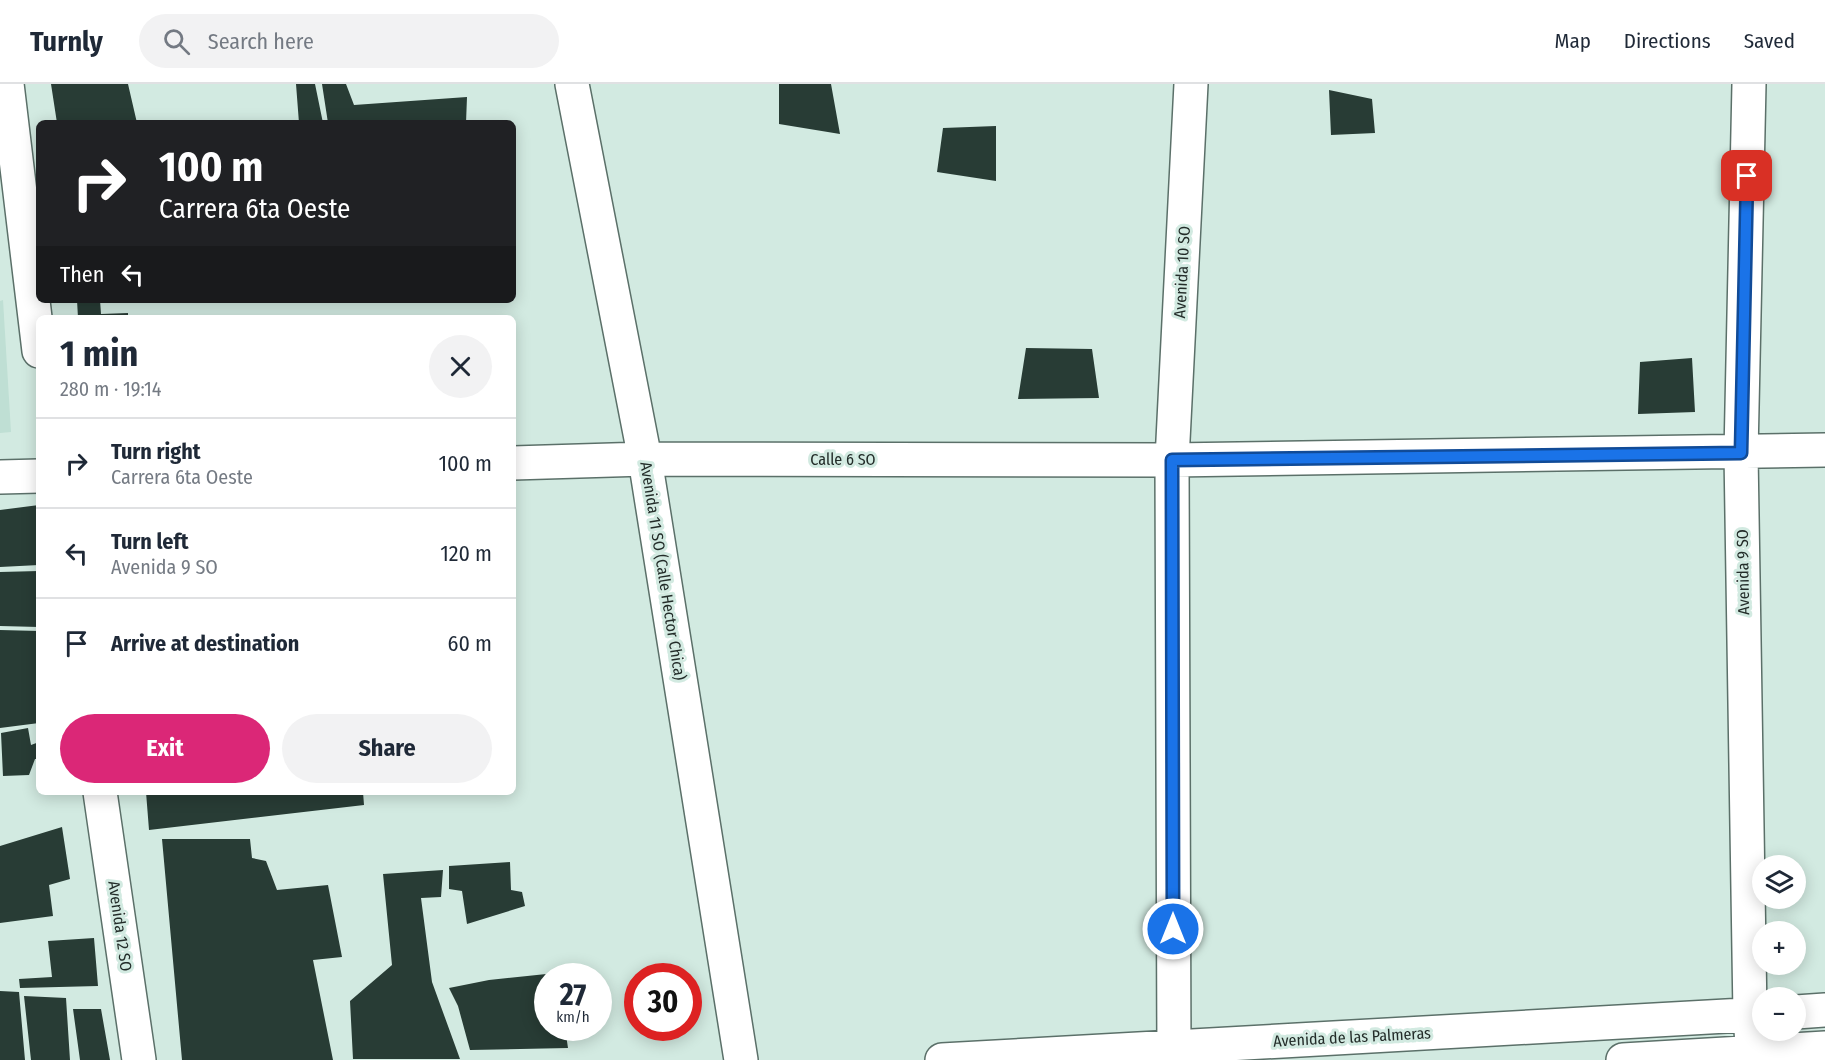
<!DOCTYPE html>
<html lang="en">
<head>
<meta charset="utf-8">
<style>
  body { margin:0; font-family:"Fira Sans Condensed",sans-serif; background:#f2f2f3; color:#1f2937; height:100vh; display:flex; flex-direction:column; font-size:22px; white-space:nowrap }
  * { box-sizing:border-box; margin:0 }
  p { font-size:20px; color:#747a83 }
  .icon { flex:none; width:33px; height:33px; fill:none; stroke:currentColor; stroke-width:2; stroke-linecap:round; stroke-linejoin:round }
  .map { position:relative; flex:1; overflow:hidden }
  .details { position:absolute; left:36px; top:231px; width:480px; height:480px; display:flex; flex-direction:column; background:#fff; border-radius:9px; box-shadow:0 3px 15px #0003 }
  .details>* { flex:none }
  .banner { position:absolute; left:36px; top:36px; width:480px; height:183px; border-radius:9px; box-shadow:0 3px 15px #0003; background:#202124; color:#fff; overflow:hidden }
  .controls { position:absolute; left:1752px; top:771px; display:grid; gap:12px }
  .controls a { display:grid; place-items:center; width:54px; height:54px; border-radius:50%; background:#fff; box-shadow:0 3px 15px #0003; font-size:30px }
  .speed { position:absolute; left:534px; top:879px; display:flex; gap:12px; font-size:30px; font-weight:700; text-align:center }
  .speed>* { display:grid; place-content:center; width:78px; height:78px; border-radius:50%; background:#fff; box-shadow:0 3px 15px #0003; line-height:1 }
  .speed small { font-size:15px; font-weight:400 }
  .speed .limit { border:9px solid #d22; background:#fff; color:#111 }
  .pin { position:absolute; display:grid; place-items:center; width:51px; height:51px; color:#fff; margin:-26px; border-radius:12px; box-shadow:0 3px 9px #0006 }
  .me { position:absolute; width:66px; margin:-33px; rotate:0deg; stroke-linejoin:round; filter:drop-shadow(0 0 4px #0008) }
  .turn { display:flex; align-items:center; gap:21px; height:126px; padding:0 24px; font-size:27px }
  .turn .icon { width:78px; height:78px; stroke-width:2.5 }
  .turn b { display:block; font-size:42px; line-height:51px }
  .then { display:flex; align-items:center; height:57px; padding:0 24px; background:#0003; gap:12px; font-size:22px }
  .round { display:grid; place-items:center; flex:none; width:63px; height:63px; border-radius:32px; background:#f2f2f3 }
  .summary { display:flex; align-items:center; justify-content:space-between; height:102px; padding:0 24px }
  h1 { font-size:36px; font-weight:700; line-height:45px }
  .action { display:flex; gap:12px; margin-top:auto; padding:12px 24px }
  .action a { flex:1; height:69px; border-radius:36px; background:#db2777; color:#fff; font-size:24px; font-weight:700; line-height:69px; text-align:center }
  .action a+a { background:#f2f2f3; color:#1f2937 }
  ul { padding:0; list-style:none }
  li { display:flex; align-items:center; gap:18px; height:90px; padding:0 24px; border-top:2px solid #e0e1e3 }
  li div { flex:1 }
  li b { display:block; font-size:22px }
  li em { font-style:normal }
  header { display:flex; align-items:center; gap:36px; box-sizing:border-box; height:84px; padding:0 30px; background:#fff; border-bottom:2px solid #e0e1e3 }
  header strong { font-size:28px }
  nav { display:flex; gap:33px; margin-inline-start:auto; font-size:21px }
  .search { width:420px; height:54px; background:#f2f2f3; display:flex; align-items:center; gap:15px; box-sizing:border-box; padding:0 21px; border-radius:33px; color:#747a83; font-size:22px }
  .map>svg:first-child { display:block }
  .built { fill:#bfdfd4 }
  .building { fill:#283c35 }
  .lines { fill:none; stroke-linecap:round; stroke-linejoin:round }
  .minor-casing { stroke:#5b7069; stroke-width:36 }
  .minor { stroke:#fff; stroke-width:33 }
  .route-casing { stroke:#114b97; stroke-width:15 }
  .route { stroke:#1a73e8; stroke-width:10 }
  .labels { text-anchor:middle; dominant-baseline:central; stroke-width:6; stroke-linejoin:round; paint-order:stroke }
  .street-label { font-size:16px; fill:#232c29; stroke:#d2eae1 }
</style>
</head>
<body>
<header>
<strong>Turnly</strong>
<div class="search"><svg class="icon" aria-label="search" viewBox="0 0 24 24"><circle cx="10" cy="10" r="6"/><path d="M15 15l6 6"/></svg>Search here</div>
<nav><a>Map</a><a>Directions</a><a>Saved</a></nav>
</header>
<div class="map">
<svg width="1825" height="976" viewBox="0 0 1825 976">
  <rect width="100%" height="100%" fill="#d2eae1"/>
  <path class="built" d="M3,216L11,348L0,349V217Z"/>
  <path class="building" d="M51,0H128L137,39H57Z
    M296,0H315L323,39H299Z
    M322,0H346L354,21L467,13L466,39H328Z
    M779,0H831L840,50L779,40Z
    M1329,6L1372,15L1375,49L1331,51Z
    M996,42V97L937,88L943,44Z
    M77,216H100L101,230L128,229V234H78Z
    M1026,264L1092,265L1099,314L1018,315Z
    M1692,274L1695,328L1638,330L1640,278Z
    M39,421V481L0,483V426Z
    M39,487V543L0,542V488Z
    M0,546L39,547V639L0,644Z
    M28,644L31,661L39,658V675H35L29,691L3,692L1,649Z
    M146,708H363L364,721L149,746Z
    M62,743L70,795L49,801L53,832L0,839V762Z
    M162,755H250L252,774L266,777L277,806L328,801L342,873L313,876L333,976H182Z
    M510,778L511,806L522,808L525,822L467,840L462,807L449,805V782Z
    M443,786L441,813L421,814L432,898L460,975H353L350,917L392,881L383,790Z
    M94,854L98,902L20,904L19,895L52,893L48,857Z
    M556,889V892H548V944H565L568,964L470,966L458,922L449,904L489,896Z
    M0,907L19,908L25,976H0Z
    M24,912L66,914L70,976H31Z
    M73,925H101L110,976H80Z"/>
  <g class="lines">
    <defs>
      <path id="minor" d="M7,0L39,267
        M572,0L645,375L741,976
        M1749,0L1741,369L1750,931L1753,976
        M513,379L645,375L1172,376L1825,366
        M0,393L39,392
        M100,708L139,976
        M1796,928L1825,926
        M942,976L1762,930
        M1174,976L1172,376L1191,0
        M1623,976L1825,964"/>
    </defs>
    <use href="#minor" class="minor-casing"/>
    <use href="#minor" class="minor"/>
  </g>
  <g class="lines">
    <defs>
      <path id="route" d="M1173,845L1172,376L1741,369L1747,92"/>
    </defs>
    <use href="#route" class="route-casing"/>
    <use href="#route" class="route"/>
  </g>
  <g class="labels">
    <g class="street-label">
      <text transform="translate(1182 188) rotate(-87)">Avenida 10 SO</text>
      <text x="843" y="375">Calle 6 SO</text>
      <text transform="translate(663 487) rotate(81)">Avenida 11 SO (Calle Hector Chica)</text>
      <text transform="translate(1743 488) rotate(-91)">Avenida 9 SO</text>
      <text transform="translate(120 842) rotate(82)">Avenida 12 SO</text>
      <text transform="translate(1352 953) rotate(-3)">Avenida de las Palmeras</text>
    </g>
  </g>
</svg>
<div class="controls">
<a><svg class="icon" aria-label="layers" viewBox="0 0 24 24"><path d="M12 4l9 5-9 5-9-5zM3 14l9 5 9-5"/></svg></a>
<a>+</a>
<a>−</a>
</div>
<div class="speed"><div>27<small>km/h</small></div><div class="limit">30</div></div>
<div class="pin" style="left:1747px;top:92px;background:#d93025"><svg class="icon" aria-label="arrive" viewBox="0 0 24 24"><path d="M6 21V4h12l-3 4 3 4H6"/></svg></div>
<svg class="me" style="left:1173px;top:845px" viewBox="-20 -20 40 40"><circle r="17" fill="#1a73e8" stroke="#fff" stroke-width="3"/><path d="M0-11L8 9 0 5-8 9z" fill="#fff"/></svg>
<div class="banner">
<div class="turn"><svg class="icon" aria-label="right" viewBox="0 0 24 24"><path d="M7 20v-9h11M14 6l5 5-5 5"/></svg><div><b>100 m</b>Carrera 6ta Oeste</div></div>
<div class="then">Then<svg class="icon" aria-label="left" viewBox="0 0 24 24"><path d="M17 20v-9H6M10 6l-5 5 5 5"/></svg></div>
</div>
<section class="details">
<div class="summary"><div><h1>1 min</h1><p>280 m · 19:14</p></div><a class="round"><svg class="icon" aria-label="close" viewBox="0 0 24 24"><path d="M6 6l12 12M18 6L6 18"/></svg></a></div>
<ul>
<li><svg class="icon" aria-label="right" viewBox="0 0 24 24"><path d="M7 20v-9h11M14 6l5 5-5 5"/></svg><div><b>Turn right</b><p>Carrera 6ta Oeste</p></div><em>100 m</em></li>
<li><svg class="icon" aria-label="left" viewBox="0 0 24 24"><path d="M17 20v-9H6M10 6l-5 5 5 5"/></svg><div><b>Turn left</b><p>Avenida 9 SO</p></div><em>120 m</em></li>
<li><svg class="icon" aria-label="arrive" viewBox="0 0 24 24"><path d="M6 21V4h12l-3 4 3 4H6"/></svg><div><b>Arrive at destination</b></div><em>60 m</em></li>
</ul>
<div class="action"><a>Exit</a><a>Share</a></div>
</section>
</div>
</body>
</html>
